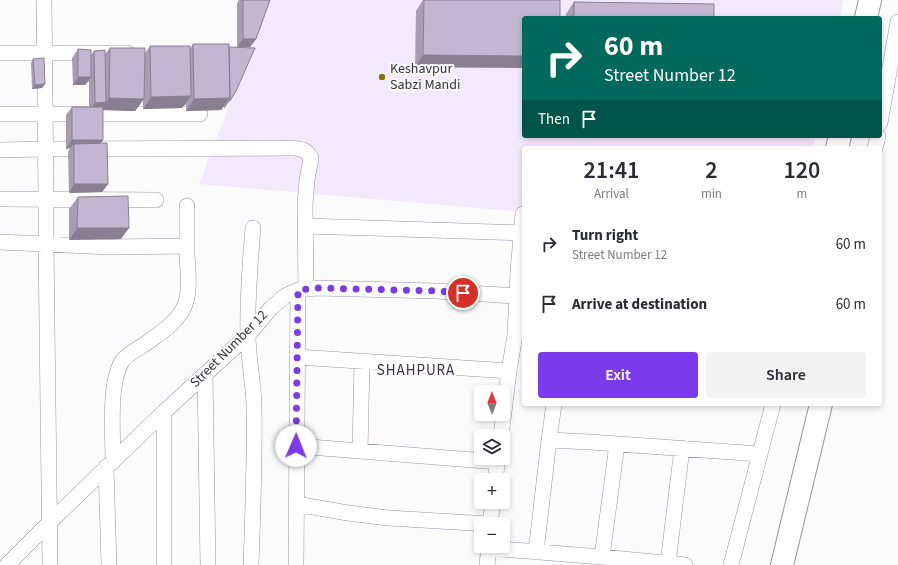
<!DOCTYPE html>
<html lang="en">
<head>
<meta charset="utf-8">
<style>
  body { margin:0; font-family:"Source Sans 3",sans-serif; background:#f2f2f3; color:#2b2b33; height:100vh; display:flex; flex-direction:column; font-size:15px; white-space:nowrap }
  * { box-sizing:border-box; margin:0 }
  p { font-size:13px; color:#7c7c81 }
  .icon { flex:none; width:22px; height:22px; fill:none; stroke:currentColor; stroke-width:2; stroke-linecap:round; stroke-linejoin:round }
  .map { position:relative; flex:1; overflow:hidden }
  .panel { position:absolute; left:522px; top:146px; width:360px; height:260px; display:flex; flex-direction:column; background:#fff; border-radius:4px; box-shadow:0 2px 6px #0003 }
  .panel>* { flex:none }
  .banner { position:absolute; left:522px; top:16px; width:360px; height:122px; border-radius:4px; box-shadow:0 2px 6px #0003; background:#00695c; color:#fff; overflow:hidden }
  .needle { width:26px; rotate:359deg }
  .fabs { position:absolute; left:474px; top:385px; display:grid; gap:8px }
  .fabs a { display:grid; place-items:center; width:36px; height:36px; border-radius:4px; background:#fff; box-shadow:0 2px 6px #0003; font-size:20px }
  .pin { position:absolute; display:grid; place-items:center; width:34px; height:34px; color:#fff; margin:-17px; border:2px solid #fff; border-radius:50%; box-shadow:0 1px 4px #0007 }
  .me { position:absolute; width:44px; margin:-22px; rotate:1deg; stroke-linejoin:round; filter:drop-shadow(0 0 3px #0008) }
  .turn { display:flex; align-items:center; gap:14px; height:84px; padding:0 16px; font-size:18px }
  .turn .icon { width:52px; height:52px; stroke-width:2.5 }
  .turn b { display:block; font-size:28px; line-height:34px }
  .then { display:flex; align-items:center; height:38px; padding:0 16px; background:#0003; gap:8px; font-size:15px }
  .eta { display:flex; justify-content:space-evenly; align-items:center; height:68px; text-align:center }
  .eta b { font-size:24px; font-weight:600; line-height:28px }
  .action { display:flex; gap:8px; margin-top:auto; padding:8px 16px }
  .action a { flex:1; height:46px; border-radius:4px; background:#7c3aed; color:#fff; font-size:16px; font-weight:600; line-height:46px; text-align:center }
  .action a+a { background:#f2f2f3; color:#2b2b33 }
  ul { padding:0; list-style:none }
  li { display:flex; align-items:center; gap:12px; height:60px; padding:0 16px }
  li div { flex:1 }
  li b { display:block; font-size:15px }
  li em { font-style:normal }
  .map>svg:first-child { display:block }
  .built { fill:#f3e9fe }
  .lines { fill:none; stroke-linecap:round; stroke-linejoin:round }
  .street-casing { stroke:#9c90a9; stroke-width:16 }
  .secondary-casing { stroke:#9c90a9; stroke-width:24 }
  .street { stroke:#fff; stroke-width:15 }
  .secondary { stroke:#fff; stroke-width:22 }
  .wall { fill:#a79db3 }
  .shaded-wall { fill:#887f92 }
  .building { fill:#c2b6d0; stroke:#887f92 }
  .route { stroke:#7c3aed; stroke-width:7; stroke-dasharray:0 12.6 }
  .poi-dot { fill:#83700f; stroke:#fbfbfb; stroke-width:1.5 }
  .labels { text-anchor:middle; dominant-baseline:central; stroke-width:4; stroke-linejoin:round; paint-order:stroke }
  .poi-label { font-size:14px; fill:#37323d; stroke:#fbfbfb; text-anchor:start }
  .street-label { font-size:14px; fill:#37323d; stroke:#fbfbfb }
  .neighbourhood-label { font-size:15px; letter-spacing:1px; fill:#37323d; stroke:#fbfbfb }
</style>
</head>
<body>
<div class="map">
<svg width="898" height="565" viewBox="0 0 898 565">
  <rect width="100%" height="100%" fill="#fbfbfb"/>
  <path class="built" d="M270,0H844L840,18H524V136H815L813,148H524V212L199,184Z"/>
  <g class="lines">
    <defs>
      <path id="street" d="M44,0L46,200V244L50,565
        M0,53H127
        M0,114H200
        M880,123L898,22
        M875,148L878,136
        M0,150L45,149L292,148C302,149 306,149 311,158L307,180L305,204L306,289
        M0,199L156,200
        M306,226L522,233
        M0,242L110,247L187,246
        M298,357L509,371
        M205,374L208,565
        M164,412V565
        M501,436L509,371L515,335L518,271L523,214
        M549,440L554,404
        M297,446L498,462
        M360,451L362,362
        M113,462C113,435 108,381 123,360C128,354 141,347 148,342C160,333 176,323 183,309C191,295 188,271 187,255C187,239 187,223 187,206
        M106,467L109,565
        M495,480L498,458
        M296,504L348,513L388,518L489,524
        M490,524L493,502
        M489,548L602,557L685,565
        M536,552L549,440L590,442L760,454
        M602,557L617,444
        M668,563L682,448
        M7,565L50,522L164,412L248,335L271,308L285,296L298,290L316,288L437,291L516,296
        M251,565C253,511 255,457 254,404C253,380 248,357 248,334C247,298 250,263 253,228
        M296,565L298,290
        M487,565L489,546
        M731,565L773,404"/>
      <path id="secondary" d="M866,18L870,0
        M837,148L840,136
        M782,565L821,404"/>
    </defs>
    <use href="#street" class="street-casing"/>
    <use href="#secondary" class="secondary-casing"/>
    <use href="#street" class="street"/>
    <use href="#secondary" class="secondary"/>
  </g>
  <path class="wall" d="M239,0H270L256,39L250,47H237V4Z
    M423,0L524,18V68L415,67L416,11Z
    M574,2L714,18H566V14Z
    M193,44H229L230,101L224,109V106L221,110L186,111V104L182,108L143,109V100L135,111L103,110V140L100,144L108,184L102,192L69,193L68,152L70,148L66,149V115L72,107H89V81L85,85H73L72,58L78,49L91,55L94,51L105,54L110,48L144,55L150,46L190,49Z
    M33,59L45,84L42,88L32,89L31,63Z
    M78,197L121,239L69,240V209Z"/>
  <path class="shaded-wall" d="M243,39H256L250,47H237Z
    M423,55L524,56V68L415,67Z
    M78,77H91L85,85H73Z
    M45,84L42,88L32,89L35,85Z
    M191,96L182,108L143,109L151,97Z
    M109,98L144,99L135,111L101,110Z
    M230,98L221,110L186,111L194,99Z
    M106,102L101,111H89L95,103Z
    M72,140H103L97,148L74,144L70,148L66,149Z
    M74,184H108L102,192L69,193Z
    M77,228H129L121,239L69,240Z"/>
  <path class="building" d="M243,0H270L256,39H243Z
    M424,0H560V18H524V56L423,55Z
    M574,2L714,4V18H574Z
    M193,44H229L230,98L194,99Z
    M150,46H190L191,96L151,97Z
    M229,47L255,48L236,91L230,101Z
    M110,48H145L144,99L109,98Z
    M78,49L91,50V77H78Z
    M105,50L106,102L95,103L94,51Z
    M44,58L45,84L35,85L33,59Z
    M72,107H103V140H72Z
    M107,143L108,184H74V144Z
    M128,196L129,228H77L78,197Z"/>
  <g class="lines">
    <path class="route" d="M296,446L298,290L316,288L437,291L463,293"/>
  </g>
  <circle class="poi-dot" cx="382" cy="77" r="4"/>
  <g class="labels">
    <g class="poi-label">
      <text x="390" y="69">Keshavpur<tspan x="390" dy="16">Sabzi Mandi</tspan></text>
    </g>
    <g class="street-label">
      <text transform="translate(229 349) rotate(-45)">Street Number 12</text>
    </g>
    <g class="neighbourhood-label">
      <text x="416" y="370">SHAHPURA</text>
    </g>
  </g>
</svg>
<div class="fabs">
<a><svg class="needle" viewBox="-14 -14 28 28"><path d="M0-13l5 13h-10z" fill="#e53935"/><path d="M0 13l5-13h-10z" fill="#7c7c81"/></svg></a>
<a><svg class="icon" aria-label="layers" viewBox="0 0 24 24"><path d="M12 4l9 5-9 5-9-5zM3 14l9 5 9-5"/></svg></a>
<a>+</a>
<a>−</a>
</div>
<div class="pin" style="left:463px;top:293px;background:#d93025"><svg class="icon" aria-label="arrive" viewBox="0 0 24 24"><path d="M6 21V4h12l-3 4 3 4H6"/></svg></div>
<svg class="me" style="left:296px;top:446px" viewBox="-20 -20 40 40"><circle r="19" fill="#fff"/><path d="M0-13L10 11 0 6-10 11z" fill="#7c3aed"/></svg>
<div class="banner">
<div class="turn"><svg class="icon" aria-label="right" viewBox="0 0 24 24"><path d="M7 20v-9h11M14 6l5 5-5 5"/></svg><div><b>60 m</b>Street Number 12</div></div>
<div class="then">Then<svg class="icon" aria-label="arrive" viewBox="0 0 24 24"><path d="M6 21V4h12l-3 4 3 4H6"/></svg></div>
</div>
<section class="panel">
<div class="eta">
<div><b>21:41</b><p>Arrival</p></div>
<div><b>2</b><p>min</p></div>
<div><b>120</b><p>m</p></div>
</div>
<ul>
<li><svg class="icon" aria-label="right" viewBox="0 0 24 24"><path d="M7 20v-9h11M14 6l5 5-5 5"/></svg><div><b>Turn right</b><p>Street Number 12</p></div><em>60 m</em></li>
<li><svg class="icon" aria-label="arrive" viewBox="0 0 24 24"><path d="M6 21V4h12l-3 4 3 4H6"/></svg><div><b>Arrive at destination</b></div><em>60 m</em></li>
</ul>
<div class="action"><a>Exit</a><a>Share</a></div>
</section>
</div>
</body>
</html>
